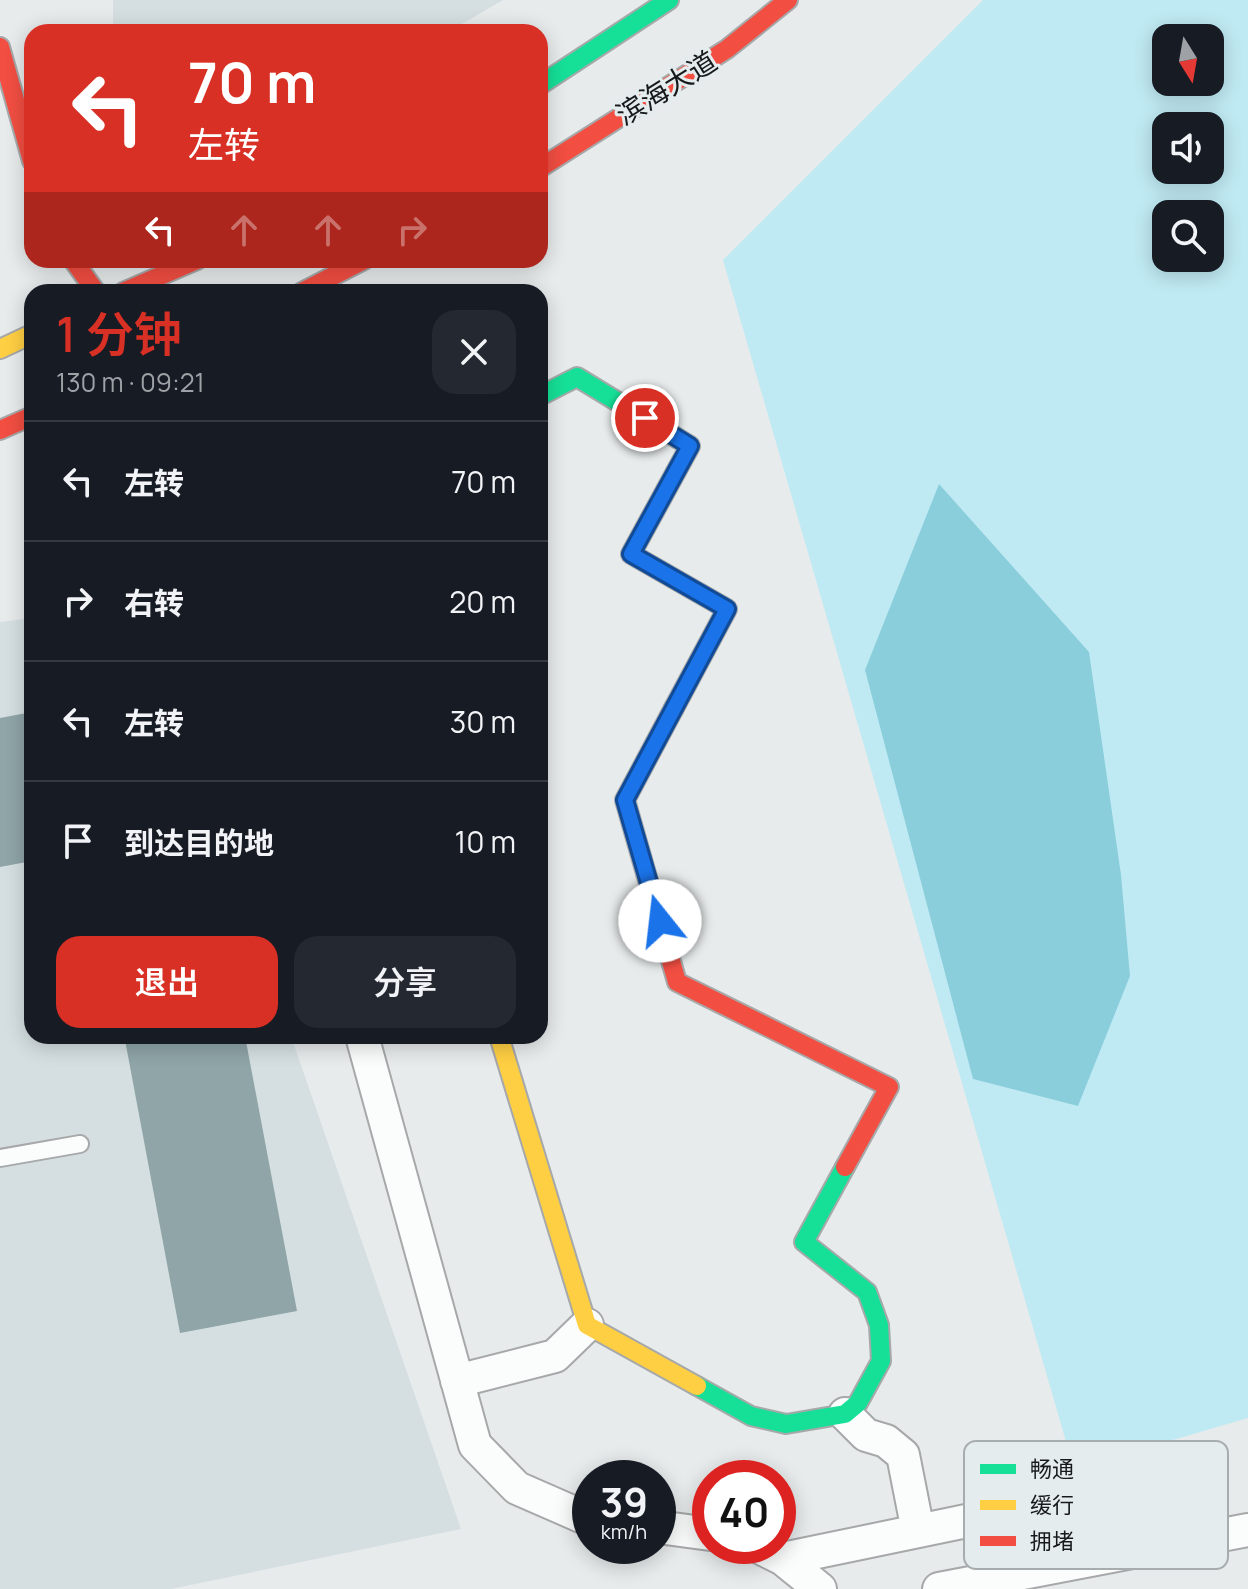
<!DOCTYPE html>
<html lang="zh">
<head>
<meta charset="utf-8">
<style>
  body { margin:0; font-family:Manrope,"Noto Sans SC",sans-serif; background:#242831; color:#f1f3f6; height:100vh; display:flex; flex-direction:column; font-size:30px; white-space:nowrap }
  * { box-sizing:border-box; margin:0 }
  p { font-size:26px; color:#9ea1a6 }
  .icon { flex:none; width:44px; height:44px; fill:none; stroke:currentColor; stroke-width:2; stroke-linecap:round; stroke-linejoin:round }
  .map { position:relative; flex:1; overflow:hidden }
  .details { position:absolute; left:24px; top:284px; width:524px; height:760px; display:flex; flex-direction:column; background:#171b24; border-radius:24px; box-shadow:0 4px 20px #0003 }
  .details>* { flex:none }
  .banner { position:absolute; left:24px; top:24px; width:524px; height:244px; border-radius:24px; box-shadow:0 4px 20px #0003; background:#d93025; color:#fff; overflow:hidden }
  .needle { width:52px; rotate:169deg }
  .buttons { position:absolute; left:1152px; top:24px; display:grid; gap:16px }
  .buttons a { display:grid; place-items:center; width:72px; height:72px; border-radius:16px; background:#171b24; box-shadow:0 4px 20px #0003; font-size:40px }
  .speed { position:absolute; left:572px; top:1460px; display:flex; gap:16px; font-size:40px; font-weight:700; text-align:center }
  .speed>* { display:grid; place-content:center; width:104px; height:104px; border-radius:50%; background:#171b24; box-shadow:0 4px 20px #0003; line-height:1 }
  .speed small { font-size:20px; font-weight:400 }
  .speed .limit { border:12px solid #d22; background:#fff; color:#111 }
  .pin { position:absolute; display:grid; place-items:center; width:68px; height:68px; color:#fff; margin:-34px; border:4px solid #fff; border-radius:50%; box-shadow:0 2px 8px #0007 }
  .me { position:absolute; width:88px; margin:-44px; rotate:344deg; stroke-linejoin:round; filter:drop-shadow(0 0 6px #0008) }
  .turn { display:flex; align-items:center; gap:28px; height:168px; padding:0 32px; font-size:36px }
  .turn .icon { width:104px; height:104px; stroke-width:2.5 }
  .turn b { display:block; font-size:56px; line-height:68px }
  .lanes { display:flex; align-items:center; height:76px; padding:0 32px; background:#0003; justify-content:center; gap:40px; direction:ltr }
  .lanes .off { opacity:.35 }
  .round { display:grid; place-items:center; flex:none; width:84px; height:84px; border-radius:24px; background:#242831 }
  .summary { display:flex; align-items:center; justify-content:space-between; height:136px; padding:0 32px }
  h1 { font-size:48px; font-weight:600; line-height:60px; color:#d93025 }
  .primary-button { display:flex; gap:16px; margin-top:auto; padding:16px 32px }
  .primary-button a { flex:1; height:92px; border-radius:24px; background:#d93025; color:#fff; font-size:32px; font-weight:600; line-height:92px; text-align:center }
  .primary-button a+a { background:#242831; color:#f1f3f6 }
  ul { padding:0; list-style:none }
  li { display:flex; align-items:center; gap:24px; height:120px; padding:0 32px; border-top:2px solid #363941 }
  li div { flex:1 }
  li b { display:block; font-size:30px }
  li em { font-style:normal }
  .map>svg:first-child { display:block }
  .built { fill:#d5dfe1 }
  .green { fill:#c0eaf3; fill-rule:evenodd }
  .water { fill:#8acedc }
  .building { fill:#8fa5a8 }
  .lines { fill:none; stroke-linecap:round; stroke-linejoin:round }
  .lane-casing { stroke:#a6a8a9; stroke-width:20 }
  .street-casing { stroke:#a6a8a9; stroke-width:36 }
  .fast-casing { stroke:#a6a8a9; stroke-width:22 }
  .slow-casing { stroke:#a6a8a9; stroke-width:22 }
  .jam-casing { stroke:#a6a8a9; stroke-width:22 }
  .lane { stroke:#fbfcfc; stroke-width:16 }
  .street { stroke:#fbfcfc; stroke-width:32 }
  .fast { stroke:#16e098; stroke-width:18 }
  .slow { stroke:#ffcf43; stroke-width:18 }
  .jam { stroke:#f24e42; stroke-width:18 }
  .route-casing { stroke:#114b97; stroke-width:20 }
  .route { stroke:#1a73e8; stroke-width:14 }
  .labels { text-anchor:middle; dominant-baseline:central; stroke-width:6; stroke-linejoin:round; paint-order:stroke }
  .street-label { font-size:28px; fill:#17191a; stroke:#e5eced }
  .key { fill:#e5eced; stroke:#a7adae; stroke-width:2 }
  .key-label { font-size:22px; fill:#17191a }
</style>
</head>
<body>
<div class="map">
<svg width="1248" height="1589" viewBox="0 0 1248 1589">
  <rect width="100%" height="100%" fill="#e7ebeb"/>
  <path class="built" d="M113,0H503L448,32H113Z
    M32,618V1036H291L461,1529L171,1589H0V622Z"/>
  <path class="green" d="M983,0H1248V1418L1074,1469L723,260ZM1166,38H1210V82H1166ZM1166,126H1210V170H1166ZM1166,214H1210V258H1166Z"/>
  <path class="water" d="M939,484L1089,652L1121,875L1130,976L1078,1106L973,1079L865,670Z"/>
  <path class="building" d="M32,712V861L0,867V718Z
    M145,1036H245L297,1311L180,1333L125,1040Z"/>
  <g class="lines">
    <defs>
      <path id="lane" d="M0,1158L80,1144"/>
      <path id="street" d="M362,1036L475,1445L517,1488L581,1516L590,1517
        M457,1381L555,1356L587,1325
        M845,1414L866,1435L886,1441L903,1455L918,1531
        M658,1527L710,1534
        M757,1546L783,1559L976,1519
        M783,1559L820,1589
        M939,1589L1248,1530"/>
      <path id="fast" d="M540,85L669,0
        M540,396L577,377L690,446L631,554L727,609L674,708
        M697,1386L751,1416L786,1424L845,1414L858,1403L881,1361L879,1325L867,1292L804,1242L845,1167"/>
      <path id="slow" d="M0,349L32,334
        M499,1036L587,1325L697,1386"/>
      <path id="jam" d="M0,47L32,161
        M540,168L727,49L788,0
        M73,260L96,292
        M123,292L197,260
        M302,292L364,260
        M0,430L32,416
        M674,708L625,800L677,982L889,1087L845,1167"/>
    </defs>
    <use href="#lane" class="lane-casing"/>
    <use href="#street" class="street-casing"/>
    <use href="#fast" class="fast-casing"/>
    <use href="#slow" class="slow-casing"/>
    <use href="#jam" class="jam-casing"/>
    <use href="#lane" class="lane"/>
    <use href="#street" class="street"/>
    <use href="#fast" class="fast"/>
    <use href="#slow" class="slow"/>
    <use href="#jam" class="jam"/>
  </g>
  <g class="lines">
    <defs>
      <path id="route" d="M645,418L690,446L631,554L727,609L625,800L660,921"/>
    </defs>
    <use href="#route" class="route-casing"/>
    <use href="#route" class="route"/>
  </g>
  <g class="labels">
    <g class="street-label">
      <text transform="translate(666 87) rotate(-32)">滨海大道</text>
    </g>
  </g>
  <rect x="964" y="1441" width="264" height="128" rx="12" class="key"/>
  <rect x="980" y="1464" width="36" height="10" fill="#16e098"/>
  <rect x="980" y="1500" width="36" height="10" fill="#ffcf43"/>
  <rect x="980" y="1536" width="36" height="10" fill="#f24e42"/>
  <g class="key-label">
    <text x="1030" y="1477">畅通</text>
    <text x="1030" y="1513">缓行</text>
    <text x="1030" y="1549">拥堵</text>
  </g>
</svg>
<div class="buttons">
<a><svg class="needle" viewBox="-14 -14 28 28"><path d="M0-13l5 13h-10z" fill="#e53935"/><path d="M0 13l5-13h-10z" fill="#9ea1a6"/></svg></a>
<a><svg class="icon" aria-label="sound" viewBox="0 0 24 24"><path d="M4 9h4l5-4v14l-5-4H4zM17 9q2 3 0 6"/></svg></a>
<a><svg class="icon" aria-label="search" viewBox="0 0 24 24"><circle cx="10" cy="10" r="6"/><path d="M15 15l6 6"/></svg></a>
</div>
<div class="speed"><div>39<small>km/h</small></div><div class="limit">40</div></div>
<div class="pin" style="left:645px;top:418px;background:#d93025"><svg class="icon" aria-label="arrive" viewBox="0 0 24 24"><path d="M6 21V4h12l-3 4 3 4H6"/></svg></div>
<svg class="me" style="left:660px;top:921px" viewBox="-20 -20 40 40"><circle r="19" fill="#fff"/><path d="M0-13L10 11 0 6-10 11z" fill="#1a73e8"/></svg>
<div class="banner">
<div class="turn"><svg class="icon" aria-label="left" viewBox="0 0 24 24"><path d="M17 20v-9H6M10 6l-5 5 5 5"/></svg><div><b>70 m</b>左转</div></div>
<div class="lanes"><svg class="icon" aria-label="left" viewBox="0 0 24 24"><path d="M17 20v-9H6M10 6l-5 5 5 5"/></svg><svg class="icon off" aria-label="ahead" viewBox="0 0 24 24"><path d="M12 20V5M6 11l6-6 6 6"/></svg><svg class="icon off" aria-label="ahead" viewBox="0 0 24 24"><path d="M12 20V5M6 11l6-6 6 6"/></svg><svg class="icon off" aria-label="right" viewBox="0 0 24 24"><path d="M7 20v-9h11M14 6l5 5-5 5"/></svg></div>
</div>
<section class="details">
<div class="summary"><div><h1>1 分钟</h1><p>130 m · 09:21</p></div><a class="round"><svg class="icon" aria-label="close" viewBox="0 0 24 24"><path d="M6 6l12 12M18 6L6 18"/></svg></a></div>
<ul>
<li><svg class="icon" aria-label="left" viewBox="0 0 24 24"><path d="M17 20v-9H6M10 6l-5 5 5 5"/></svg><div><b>左转</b></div><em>70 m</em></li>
<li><svg class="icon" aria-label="right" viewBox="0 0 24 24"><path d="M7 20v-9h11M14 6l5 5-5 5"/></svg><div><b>右转</b></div><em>20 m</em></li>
<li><svg class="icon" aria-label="left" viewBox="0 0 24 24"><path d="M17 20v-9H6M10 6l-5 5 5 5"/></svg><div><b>左转</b></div><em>30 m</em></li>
<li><svg class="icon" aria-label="arrive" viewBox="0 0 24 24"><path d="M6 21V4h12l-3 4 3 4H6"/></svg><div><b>到达目的地</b></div><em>10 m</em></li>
</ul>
<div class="primary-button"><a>退出</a><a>分享</a></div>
</section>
</div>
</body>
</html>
